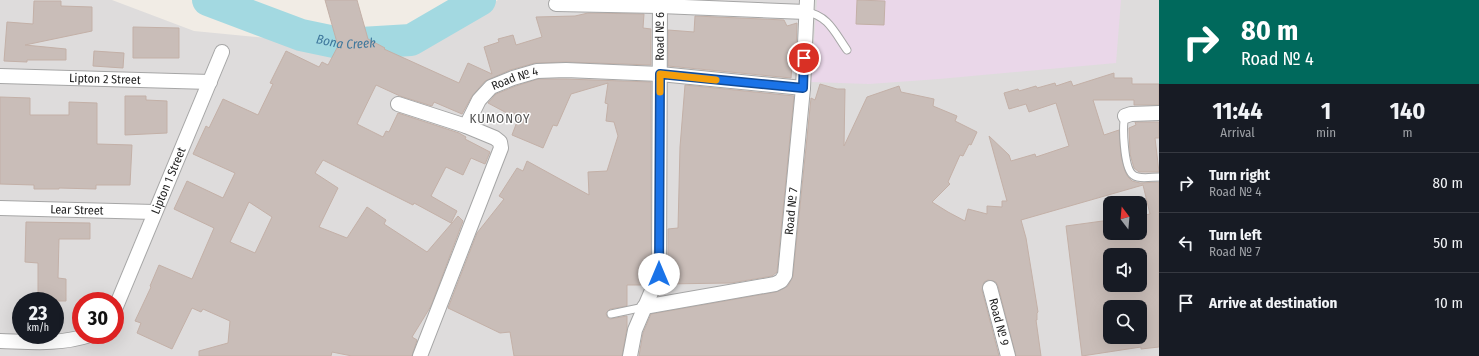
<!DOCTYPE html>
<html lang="en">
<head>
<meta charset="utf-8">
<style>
  body { margin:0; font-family:"Fira Sans Condensed",sans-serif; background:#242831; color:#f1f3f6; height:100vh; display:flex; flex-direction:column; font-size:15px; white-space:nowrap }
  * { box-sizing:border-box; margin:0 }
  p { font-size:13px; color:#9ea1a6 }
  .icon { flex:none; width:22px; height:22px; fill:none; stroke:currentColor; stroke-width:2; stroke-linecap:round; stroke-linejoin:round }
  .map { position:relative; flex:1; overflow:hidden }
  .side { display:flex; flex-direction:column; background:#171b24; width:320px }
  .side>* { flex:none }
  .hud { background:#00695c; color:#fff; overflow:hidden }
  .needle { width:26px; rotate:344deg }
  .tools { position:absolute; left:1103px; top:196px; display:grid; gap:8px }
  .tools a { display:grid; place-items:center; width:44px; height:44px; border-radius:8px; background:#171b24; box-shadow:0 4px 16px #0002; font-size:20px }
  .speed { position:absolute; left:12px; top:292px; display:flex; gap:8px; font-size:20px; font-weight:700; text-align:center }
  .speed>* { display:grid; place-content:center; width:52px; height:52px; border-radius:50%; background:#171b24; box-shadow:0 4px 16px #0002; line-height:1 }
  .speed small { font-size:10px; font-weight:400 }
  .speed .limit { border:6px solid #d22; background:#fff; color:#111 }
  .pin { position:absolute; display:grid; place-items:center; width:34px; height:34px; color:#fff; margin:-17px; border:2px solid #fff; border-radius:50%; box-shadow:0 1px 4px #0007 }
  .me { position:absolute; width:44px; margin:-22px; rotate:0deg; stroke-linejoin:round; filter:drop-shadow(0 0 3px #0008) }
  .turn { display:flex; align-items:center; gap:14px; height:84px; padding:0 16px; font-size:18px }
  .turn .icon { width:52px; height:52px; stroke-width:2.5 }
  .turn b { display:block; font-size:28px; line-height:34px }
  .eta { display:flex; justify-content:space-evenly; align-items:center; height:68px; text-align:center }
  .eta b { font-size:24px; font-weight:700; line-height:28px }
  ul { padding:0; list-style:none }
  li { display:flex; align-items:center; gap:12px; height:60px; padding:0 16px; border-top:1px solid #363941 }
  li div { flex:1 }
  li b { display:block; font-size:15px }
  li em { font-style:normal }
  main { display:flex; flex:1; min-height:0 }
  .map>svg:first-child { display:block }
  .residential { fill:#dedcdc; fill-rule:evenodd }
  .industrial { fill:#ead7e9 }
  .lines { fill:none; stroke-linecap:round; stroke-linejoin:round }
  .river { stroke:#a3d9e1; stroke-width:32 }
  .building { fill:#c9bdb8; stroke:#c3b0a7; fill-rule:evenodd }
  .service-casing { stroke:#a6a6a6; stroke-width:9 }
  .minor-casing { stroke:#a6a6a6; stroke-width:16 }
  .service { stroke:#fff; stroke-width:7 }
  .minor { stroke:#fff; stroke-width:14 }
  .route-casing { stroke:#114b97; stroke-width:10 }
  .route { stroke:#1a73e8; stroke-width:7 }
  .slow { stroke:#f59e0b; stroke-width:7 }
  .labels { text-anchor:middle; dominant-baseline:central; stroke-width:3; stroke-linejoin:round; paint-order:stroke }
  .street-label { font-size:12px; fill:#1f1f1f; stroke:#fff }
  .water-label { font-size:13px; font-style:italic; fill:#3e779c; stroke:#fff }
  .neighbourhood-label { font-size:13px; letter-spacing:1px; fill:#525252; stroke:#fff }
</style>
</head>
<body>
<main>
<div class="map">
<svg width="1159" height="356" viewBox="0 0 1159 356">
  <rect width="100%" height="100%" fill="#f1ece5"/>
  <path class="residential" d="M0,0H112L194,31L298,41L429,44L498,0H1159V356H0ZM1110,203H1140V233H1110ZM1110,255H1140V285H1110ZM21,301H55V335H21ZM81,301H115V335H81ZM1110,307H1140V337H1110Z"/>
  <path class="industrial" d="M817,0H1121L1116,63L939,79L869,84L811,82Z"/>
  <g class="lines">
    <path class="river" id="s1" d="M208,0L301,35L344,44L411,40L480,0"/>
  </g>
  <path class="building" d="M325,0H357L368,39L385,48L384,49L459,83L468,63L492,74L484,47L499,42L498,39L513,35L516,45L542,37L536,17L575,16L588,13L644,14L643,28L651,29V65L566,62L535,63L510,70L485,81L472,96L462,114L434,102L432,106L400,96L376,85L357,124L383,137L386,131L389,132L398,113L459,133L466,137L465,139L490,152L485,164L471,158L463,175L446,167L431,196L457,211L451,223L414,203L413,205L323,160L315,173L338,188L319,227L347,238L367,207L386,220L384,224L427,252L458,216L463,221L431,306L412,337L417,340L412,356H352L332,352L331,356H199V351L228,343L230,321L203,309L201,312L192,308L172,349L137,333L141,323L135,321L151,287L150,286L159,265L192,279L214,228L174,209L187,181L223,198L235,173L193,154L206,126L209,128L223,99L258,115L273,84L270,83L286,51L319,67L322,62L328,65L338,46ZM249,202L272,217L255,253L230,242Z
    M857,0L885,1L884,25L856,24Z
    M34,1H61V6L92,7V31L25,45L66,49V60H27V62L4,61L7,22L33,24Z
    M695,16L784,20L787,26L797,23L796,53L793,54L791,78L668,66V30L694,32Z
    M133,27L179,28V58H133Z
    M94,51L124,53L123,68L93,66Z
    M1114,73V78H1132V84H1159V105H1134V100H1093L1104,135L1119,130L1121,156L1125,171L1128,177L1132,181L1140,183L1159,182V347L1141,349V347L1082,356L1066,226L1110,220V233H1140V216L1150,214L1143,185L1021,220L1026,238L1038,312L1037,313V320H1036L1041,356H1016L998,286L996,282L988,280L984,282L982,290L999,356H639L643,333L651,314L776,292L788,286L793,276L811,98L815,100L820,84L837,89H845L844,146L867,97L899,86L901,92L934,99L933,106L957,116L955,121L977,132L971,145L969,144L963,156L960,155L948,182L950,184L932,202L948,212L965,221L968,209L987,214V206L1002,207V201H1007L989,136L1009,155L1011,161L1035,154L1036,157L1069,146L1056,103L1029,112L1026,104L1009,109L1004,93L1018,89L1019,91L1036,86L1037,88L1055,83L1056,86L1071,81L1073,86ZM1110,255H1140V285H1110ZM1110,307H1140V337H1110Z
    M538,79H566L651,82V272L645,285H627V306L610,309L606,313L607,317L610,319L627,316V328L622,356H514L510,332L500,333L448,308L477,233L504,199L499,196L517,168L523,171L527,161L589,195L588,172L607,171L618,136L614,122L606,121L608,104L605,103L608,83L571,94L557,126L553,125L543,148L512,135L518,119L488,103L496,94L516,86Z
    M685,85L794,96L777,272L772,276L731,283L664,284L668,274V229L678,228L680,147Z
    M125,96H146V100L167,101V133L125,135Z
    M0,97L30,98V115H69V102L97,103V144L132,145L130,185H96V189L59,188V189H34V185L0,184Z
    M1135,122H1159V138H1155L1159,172H1139L1134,168L1130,154L1129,128L1136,125Z
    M26,222L90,223V239H59L58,278L66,279V301H38V263L25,262Z"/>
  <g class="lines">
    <defs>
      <path id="service" d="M806,12C828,15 835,33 847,50
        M1125,116C1122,126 1124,166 1132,174C1137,180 1151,177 1159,177
        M611,314L644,307"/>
      <g id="minor">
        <path d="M556,4L660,6L806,12"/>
        <path id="s2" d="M0,76L210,82"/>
        <path d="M398,104L466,126L495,138L500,142L501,148L420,356"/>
        <path d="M1125,116L1131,114L1159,113"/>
        <path id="s3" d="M466,126L479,100L491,87L513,78L537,71L566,70L660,74L803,88"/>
        <path id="s4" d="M0,208L154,212"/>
        <path id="s5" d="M990,288L1008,356"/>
        <path id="s6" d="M644,307L775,284L781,281L785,275L803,88L807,0"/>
        <path id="s7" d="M115,309L222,52"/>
        <path d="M0,341C32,342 59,345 90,335"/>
        <path id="s8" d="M630,356L635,330L659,274L660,0"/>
      </g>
    </defs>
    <use href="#service" class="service-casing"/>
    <use href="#minor" class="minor-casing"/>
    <use href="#service" class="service"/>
    <use href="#minor" class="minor"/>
  </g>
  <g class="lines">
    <defs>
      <path id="route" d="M659,274L660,74L803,88L804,58"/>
    </defs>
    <use href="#route" class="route-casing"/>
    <use href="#route" class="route"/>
    <path class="slow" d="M660,92V74L716,80"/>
  </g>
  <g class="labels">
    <g class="street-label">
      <text stroke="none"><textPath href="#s8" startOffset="325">Road № 6</textPath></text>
      <text stroke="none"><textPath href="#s2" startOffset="105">Lipton 2 Street</textPath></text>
      <text stroke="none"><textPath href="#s3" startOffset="72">Road № 4</textPath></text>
      <text stroke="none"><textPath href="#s7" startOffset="139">Lipton 1 Street</textPath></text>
      <text stroke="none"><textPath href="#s4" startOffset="77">Lear Street</textPath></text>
      <text stroke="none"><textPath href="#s6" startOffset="211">Road № 7</textPath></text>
      <text stroke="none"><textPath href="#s5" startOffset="35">Road № 9</textPath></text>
    </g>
    <g class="water-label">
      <text stroke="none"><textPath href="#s1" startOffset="145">Bona Creek</textPath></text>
    </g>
    <g class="neighbourhood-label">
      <text x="500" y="118">KUMONOY</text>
    </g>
  </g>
</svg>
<div class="tools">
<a><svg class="needle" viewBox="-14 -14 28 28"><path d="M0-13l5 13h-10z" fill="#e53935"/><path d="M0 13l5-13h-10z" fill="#9ea1a6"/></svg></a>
<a><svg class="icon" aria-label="sound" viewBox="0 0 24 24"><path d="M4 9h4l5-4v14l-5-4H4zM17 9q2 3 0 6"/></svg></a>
<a><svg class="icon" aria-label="search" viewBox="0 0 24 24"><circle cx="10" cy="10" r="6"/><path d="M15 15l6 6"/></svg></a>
</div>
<div class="speed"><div>23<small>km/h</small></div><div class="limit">30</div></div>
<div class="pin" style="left:804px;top:58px;background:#d93025"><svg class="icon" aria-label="arrive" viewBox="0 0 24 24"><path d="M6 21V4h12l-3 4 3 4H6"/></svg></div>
<svg class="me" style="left:659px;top:274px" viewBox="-20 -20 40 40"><circle r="19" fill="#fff"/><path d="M0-13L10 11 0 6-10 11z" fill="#1a73e8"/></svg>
</div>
<section class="side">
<div class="hud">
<div class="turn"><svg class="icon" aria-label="right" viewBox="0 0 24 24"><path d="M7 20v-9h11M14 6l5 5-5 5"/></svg><div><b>80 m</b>Road № 4</div></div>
</div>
<div class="eta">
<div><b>11:44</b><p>Arrival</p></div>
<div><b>1</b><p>min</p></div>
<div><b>140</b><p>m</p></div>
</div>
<ul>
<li><svg class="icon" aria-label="right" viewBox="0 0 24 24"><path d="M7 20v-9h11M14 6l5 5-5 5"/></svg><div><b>Turn right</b><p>Road № 4</p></div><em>80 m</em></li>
<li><svg class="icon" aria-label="left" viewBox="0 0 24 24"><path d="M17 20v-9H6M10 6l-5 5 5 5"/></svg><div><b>Turn left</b><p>Road № 7</p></div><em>50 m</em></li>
<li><svg class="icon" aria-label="arrive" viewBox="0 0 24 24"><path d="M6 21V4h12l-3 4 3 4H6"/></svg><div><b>Arrive at destination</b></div><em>10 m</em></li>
</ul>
</section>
</main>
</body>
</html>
